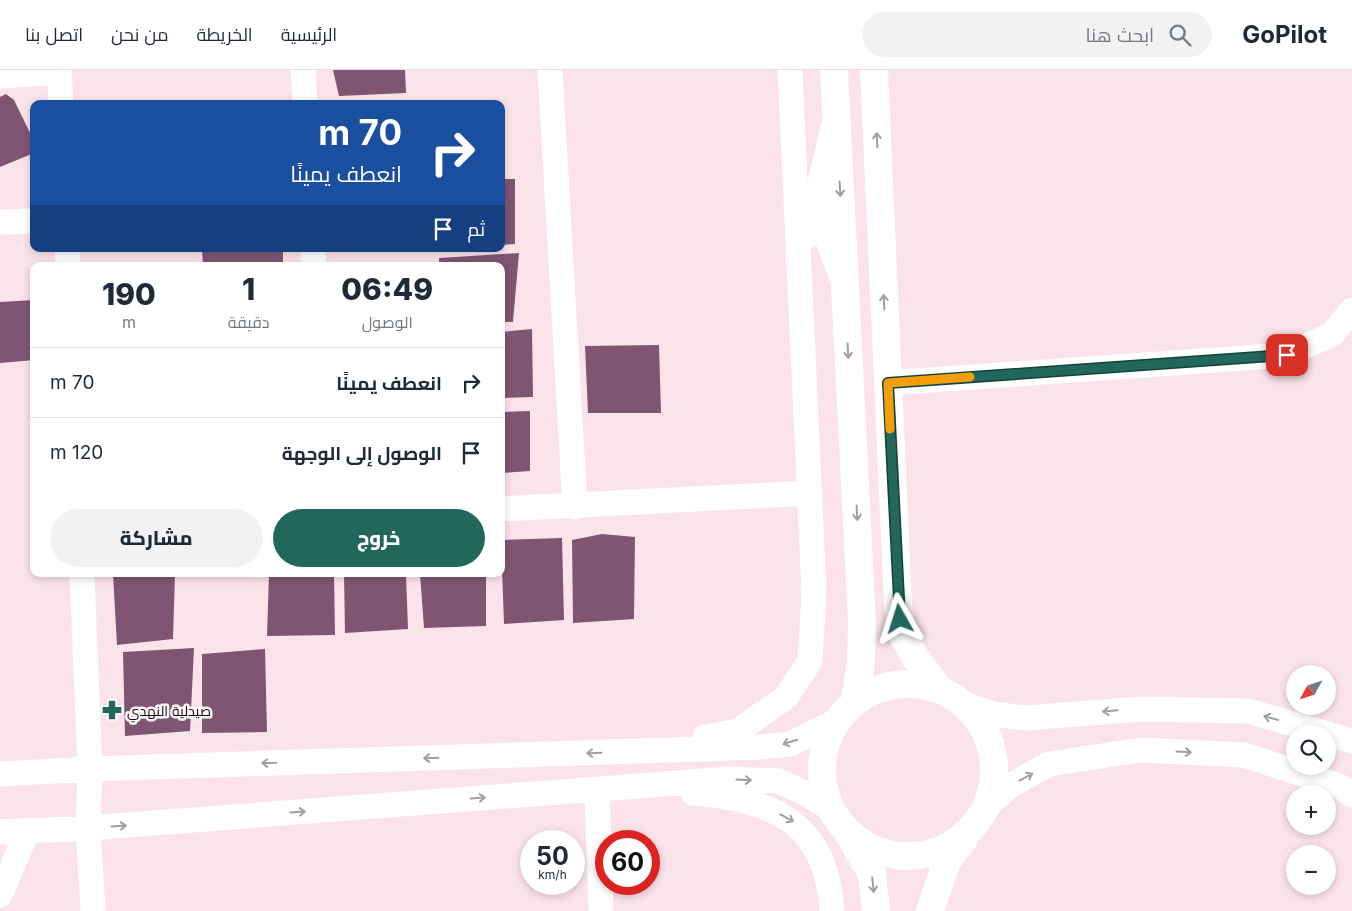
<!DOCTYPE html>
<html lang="ar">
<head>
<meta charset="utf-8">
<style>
  body { margin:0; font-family:Inter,Cairo,sans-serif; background:#f2f2f3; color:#1f2937; direction:rtl; height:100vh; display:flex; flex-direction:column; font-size:19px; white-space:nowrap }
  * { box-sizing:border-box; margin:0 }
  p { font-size:16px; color:#747a83 }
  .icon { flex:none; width:28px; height:28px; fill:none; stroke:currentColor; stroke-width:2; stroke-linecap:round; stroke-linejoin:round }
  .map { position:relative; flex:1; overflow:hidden; direction:ltr }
  .panel { position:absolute; left:30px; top:192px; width:475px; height:315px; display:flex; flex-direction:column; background:#fff; border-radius:10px; box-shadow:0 2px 8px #0003; direction:rtl }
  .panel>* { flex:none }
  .top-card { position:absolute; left:30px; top:30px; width:475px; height:152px; border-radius:10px; box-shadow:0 2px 8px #0003; direction:rtl; background:#1a4fa0; color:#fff; overflow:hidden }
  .needle { width:32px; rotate:230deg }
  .tools { position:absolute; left:1286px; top:595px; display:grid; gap:10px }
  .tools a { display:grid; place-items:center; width:50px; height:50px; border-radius:50%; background:#fff; box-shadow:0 2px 8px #0003; font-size:25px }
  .speed { position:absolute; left:520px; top:760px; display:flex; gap:10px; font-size:25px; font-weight:700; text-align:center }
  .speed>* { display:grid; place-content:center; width:65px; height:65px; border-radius:50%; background:#fff; box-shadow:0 2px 8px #0003; line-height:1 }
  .speed small { font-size:12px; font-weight:400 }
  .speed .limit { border:8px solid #d22; background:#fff; color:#111 }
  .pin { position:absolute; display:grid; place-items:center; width:42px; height:42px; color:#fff; margin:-21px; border-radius:10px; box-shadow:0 2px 8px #0006 }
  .me { position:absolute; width:55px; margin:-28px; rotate:354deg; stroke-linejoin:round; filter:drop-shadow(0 0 4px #0008) }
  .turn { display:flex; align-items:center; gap:18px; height:105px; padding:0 20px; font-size:22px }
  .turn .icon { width:65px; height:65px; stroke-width:2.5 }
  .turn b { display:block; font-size:35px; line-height:42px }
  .then { display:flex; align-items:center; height:48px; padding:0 20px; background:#0003; gap:10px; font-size:19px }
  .eta { display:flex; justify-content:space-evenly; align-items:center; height:85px; text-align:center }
  .eta b { font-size:30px; font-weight:800; line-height:35px }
  .cta { display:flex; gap:10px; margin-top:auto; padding:10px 20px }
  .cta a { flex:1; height:58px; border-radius:30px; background:#21675b; color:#fff; font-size:20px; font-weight:800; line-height:58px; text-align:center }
  .cta a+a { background:#f2f2f3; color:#1f2937 }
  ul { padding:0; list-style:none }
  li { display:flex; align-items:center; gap:15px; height:70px; padding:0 20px; border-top:1px solid #e0e1e3 }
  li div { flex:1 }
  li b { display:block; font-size:19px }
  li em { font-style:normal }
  header { display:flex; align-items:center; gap:30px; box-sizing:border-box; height:70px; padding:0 25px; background:#fff; border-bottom:1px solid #e0e1e3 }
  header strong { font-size:24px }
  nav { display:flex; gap:28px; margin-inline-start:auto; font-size:18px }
  .search { width:350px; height:45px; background:#f2f2f3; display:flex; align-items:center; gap:12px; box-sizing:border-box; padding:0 18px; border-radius:28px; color:#747a83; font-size:19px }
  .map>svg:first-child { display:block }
  .building { fill:#805573 }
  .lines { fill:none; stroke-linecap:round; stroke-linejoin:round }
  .minor { stroke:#fff; stroke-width:25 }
  .major { stroke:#fff; stroke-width:28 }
  .oneway { stroke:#a49d9f }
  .route-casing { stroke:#15433b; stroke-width:12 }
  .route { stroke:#21675b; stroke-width:9 }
  .slow { stroke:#f59e0b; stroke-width:9 }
  .labels { text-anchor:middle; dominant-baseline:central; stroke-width:5; stroke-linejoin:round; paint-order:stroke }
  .poi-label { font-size:14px; fill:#1c0910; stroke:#f7f7f7; text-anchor:start }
</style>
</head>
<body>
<header>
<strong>GoPilot</strong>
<div class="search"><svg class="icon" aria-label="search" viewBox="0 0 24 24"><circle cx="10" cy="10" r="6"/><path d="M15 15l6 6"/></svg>ابحث هنا</div>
<nav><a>الرئيسية</a><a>الخريطة</a><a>من نحن</a><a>اتصل بنا</a></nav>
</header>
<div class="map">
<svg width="1352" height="841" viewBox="0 0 1352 841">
  <rect width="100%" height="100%" fill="#fbe3ea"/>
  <path class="building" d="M333,0H405L406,23L339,26Z
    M6,24L14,30L34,71V83L0,97V27Z
    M501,109H515V174L501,175Z
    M202,179H283V196H203Z
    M519,183L513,252H501V196H439V188Z
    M346,193H416V196H346Z
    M34,230V290L0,293V232Z
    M532,259L533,327L501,328V262Z
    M659,275L661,343H588L585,276Z
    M530,341V401L501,403V342Z
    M602,464L635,467L634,549L573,553L572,470Z
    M562,468L564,550L504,554L501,470Z
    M113,504H175L173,569L117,575Z
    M269,504H334L335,565L267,566Z
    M344,504H406L408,559L345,563Z
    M420,504H486V556L424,558Z
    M194,578L190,661L125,666L123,582Z
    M265,579L267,662L202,663V584Z"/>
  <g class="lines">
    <path class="minor" d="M59,0L61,34
      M303,0L305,34
      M550,0L575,437
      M0,6L59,2
      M814,133L841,206
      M0,152L34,151
      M808,166L833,57
      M67,179L68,196
      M313,179L314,196
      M888,313L1287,285L1332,264L1352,240
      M501,439L810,423
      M82,504L90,699L88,758L93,841
      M964,634L993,644L1026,648L1142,639L1248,641L1352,671
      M705,667L738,661L786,627L810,591L814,522L790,0
      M0,704L90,699L761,677L790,674L835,652
      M597,719L601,841
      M693,723C773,729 827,753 832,841
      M987,736L1008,717L1049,694L1141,680L1244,685L1339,716L1352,725
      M0,762L88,758L730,709L779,711L803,722L830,738
      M0,825L28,760"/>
    <path class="major" d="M834,0L862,552L861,591L855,631
      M874,0L898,534L902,564L915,587L939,619
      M822 700a86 86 0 1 1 172 0a86 86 0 1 1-172 0Z
      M849,765L872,804L876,841
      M930,841L947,791L964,769"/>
  </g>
  <defs><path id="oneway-shaft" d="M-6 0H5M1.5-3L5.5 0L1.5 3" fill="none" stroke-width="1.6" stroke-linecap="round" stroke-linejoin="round" transform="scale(1.25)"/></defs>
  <g class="oneway">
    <use href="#oneway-shaft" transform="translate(877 70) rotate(-93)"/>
    <use href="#oneway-shaft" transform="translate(840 119) rotate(87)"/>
    <use href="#oneway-shaft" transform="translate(884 232) rotate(-93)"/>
    <use href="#oneway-shaft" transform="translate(848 281) rotate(87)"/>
    <use href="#oneway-shaft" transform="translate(857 443) rotate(87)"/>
    <use href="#oneway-shaft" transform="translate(1110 641) rotate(175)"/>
    <use href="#oneway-shaft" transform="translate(1271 648) rotate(-165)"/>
    <use href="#oneway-shaft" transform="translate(790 672) rotate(163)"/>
    <use href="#oneway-shaft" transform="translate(1184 682) rotate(3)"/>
    <use href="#oneway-shaft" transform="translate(594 683) rotate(178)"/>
    <use href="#oneway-shaft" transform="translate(431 688) rotate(178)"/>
    <use href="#oneway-shaft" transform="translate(269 693) rotate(178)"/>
    <use href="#oneway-shaft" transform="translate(1026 707) rotate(-28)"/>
    <use href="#oneway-shaft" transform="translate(744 710) rotate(3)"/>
    <use href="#oneway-shaft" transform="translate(478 728) rotate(-4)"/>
    <use href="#oneway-shaft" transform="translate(298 742) rotate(-4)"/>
    <use href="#oneway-shaft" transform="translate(787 748) rotate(29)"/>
    <use href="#oneway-shaft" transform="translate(119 756) rotate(-4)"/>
    <use href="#oneway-shaft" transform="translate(873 815) rotate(84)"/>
  </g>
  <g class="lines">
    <defs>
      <path id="route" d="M900,549L888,313L1287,285"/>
    </defs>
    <use href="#route" class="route-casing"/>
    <use href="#route" class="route"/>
    <path class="slow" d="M890,359L888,313L970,307"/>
  </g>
  <defs>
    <symbol id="pharmacy-bare" viewBox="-9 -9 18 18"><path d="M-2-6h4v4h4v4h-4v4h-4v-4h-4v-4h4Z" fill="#21675b" stroke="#f7f7f7" stroke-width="2.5" paint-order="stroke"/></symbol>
  </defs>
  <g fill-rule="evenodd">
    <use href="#pharmacy-bare" x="98" y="626" width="28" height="28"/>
  </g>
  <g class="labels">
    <g class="poi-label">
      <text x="127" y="640">صيدلية النهدي</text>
    </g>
  </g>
</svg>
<div class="tools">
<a><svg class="needle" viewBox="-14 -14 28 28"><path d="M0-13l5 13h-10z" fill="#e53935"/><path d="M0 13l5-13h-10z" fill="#747a83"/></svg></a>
<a><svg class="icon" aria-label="search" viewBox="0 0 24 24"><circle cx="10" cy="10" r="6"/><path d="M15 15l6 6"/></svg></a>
<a>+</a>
<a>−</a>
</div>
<div class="speed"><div>50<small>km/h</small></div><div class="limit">60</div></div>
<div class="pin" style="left:1287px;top:285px;background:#d93025"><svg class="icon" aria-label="arrive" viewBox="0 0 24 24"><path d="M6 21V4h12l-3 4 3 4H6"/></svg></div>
<svg class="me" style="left:900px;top:549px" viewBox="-20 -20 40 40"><path d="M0-17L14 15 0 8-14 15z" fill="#21675b" stroke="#fff" stroke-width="4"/></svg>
<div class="top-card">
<div class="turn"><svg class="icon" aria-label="right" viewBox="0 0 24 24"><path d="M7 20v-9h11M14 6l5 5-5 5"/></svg><div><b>70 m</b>انعطف يمينًا</div></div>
<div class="then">ثم<svg class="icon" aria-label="arrive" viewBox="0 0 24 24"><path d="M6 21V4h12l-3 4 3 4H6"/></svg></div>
</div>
<section class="panel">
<div class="eta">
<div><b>06:49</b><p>الوصول</p></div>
<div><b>1</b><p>دقيقة</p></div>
<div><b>190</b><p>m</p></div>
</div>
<ul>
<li><svg class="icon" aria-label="right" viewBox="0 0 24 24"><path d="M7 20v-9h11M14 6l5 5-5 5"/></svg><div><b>انعطف يمينًا</b></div><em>70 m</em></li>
<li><svg class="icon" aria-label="arrive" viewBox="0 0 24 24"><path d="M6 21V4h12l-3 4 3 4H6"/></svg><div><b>الوصول إلى الوجهة</b></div><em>120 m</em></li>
</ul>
<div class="cta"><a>خروج</a><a>مشاركة</a></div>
</section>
</div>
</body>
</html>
